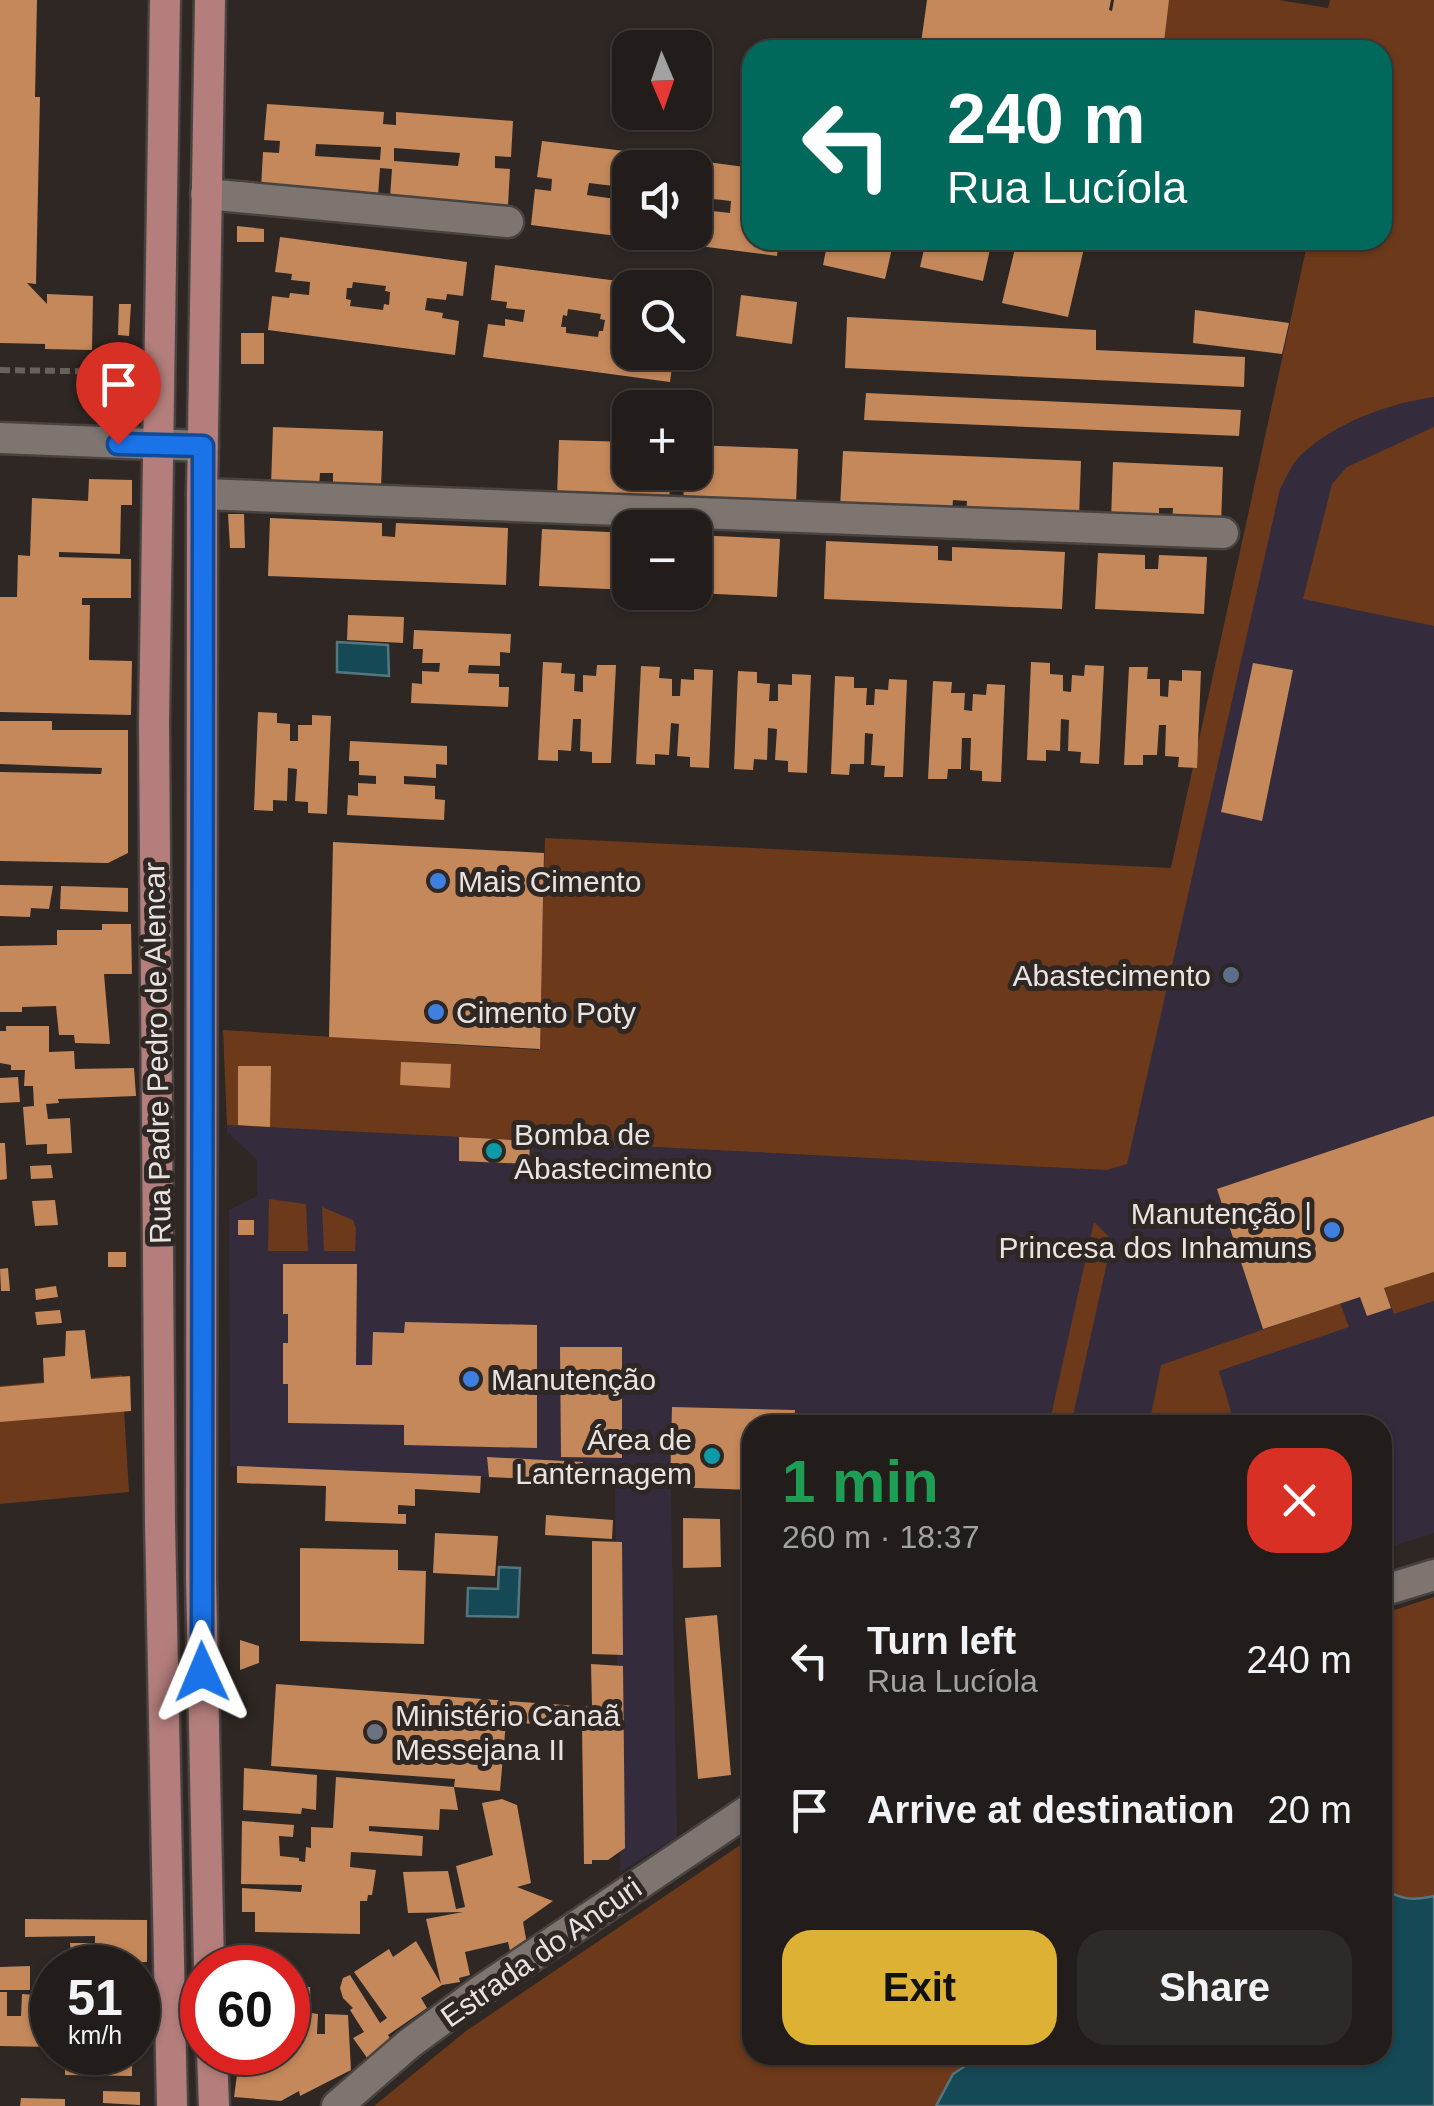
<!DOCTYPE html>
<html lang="en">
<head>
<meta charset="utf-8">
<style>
  body { margin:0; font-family:Helvetica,sans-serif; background:#2e2a27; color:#f1f3f6; height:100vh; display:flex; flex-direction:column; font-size:38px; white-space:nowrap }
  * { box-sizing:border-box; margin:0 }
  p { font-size:32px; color:#a2a2a2 }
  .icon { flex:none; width:55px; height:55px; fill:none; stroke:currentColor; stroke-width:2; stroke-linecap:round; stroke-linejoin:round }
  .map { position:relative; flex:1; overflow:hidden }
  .panel { position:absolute; left:742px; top:1415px; width:650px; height:650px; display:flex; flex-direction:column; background:#221d1a; border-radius:30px; box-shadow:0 2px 8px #0004,0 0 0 2px #3f3b39 }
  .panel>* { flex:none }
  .hud { position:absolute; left:742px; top:40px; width:650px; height:210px; border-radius:30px; box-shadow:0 2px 8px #0004,0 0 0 2px #3f3b39; background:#00695c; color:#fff; overflow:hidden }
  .needle { width:65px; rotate:178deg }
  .fabs { position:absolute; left:612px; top:30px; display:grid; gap:20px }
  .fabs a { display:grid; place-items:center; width:100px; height:100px; border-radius:20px; background:#221d1a; box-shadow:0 2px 8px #0004,0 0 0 2px #3f3b39; font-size:50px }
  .speed { position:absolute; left:30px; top:1945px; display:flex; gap:20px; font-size:50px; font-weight:700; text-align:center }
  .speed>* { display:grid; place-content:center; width:130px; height:130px; border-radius:50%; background:#221d1a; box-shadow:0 2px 8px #0004,0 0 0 2px #3f3b39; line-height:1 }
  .speed small { font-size:25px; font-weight:400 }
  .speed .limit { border:15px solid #d22; background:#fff; color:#111 }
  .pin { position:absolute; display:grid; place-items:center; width:85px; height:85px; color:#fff; margin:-102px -42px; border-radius:50% 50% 50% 0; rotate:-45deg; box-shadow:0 0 10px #0007 }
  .pin .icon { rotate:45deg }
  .me { position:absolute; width:110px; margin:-55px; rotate:359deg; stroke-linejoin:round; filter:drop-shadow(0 0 8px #0008) }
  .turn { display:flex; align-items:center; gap:35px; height:210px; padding:0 40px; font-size:45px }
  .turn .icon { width:130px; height:130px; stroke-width:2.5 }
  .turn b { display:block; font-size:70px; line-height:85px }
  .round { display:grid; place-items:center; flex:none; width:105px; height:105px; border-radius:30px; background:#2e2a27 }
  .head { display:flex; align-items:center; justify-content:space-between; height:170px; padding:0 40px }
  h1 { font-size:60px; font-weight:800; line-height:75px; color:#1e9e55 }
  .cta { display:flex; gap:20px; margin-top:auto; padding:20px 40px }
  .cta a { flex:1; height:115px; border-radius:30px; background:#ddb133; color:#111; font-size:40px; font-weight:800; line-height:115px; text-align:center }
  .cta a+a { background:#2e2a27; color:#f1f3f6 }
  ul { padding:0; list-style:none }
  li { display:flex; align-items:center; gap:30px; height:150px; padding:0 40px }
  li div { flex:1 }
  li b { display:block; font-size:38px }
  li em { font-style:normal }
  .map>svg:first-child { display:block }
  .industrial { fill:#342c3c }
  .green { fill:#6c391b }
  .water { fill:#154955; stroke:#54777f; stroke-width:2.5 }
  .building { fill:#c4885b; fill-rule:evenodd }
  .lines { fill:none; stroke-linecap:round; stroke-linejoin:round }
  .minor-casing { stroke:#484340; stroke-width:35 }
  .major-casing { stroke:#484340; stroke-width:35 }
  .path { stroke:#68625e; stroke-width:6; stroke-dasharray:10 5; stroke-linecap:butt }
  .minor { stroke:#7e7571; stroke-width:30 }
  .major { stroke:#b37e7c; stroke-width:30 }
  .route-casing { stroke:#114b97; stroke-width:25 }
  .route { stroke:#1a73e8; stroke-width:18 }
  .shop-dot { fill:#3f7fe0; stroke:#2e2723; stroke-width:4 }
  .service-dot { fill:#5c6f8a; stroke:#2e2723; stroke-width:4 }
  .culture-dot { fill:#0f9aa8; stroke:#2e2723; stroke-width:4 }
  .worship-dot { fill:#6b7280; stroke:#2e2723; stroke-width:4 }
  .labels { text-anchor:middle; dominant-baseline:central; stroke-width:10; stroke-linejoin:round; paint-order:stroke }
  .poi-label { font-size:30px; fill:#e8e3e0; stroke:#2e2723; text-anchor:start }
  .street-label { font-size:30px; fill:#e8e3e0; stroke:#2e2723 }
</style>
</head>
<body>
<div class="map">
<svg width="1434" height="2106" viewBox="0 0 1434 2106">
  <rect width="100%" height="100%" fill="#2e2723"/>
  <path class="industrial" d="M1291,316L1434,350V1533L1383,1549L1382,1425H752V1490L671,1488L677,1837L620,1872L615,1483L230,1466L229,1210L257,1196V1160L227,1132V1125L1105,1170Z"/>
  <path class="green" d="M1166,0H1279L1328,8L1330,0H1434V397C1390,403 1334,423 1301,455C1292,463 1286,478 1280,489L1127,1164L1106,1170L227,1125L223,1030L539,1050L545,838L1171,868L1308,240H1382V50H1160Z
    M1434,427V626L1303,599L1332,484L1347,467Z
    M269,1199L306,1204L308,1251H268Z
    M322,1207L353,1220L356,1229L355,1251H324Z
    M1094,1222L1112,1240L1071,1425H1049Z
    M1434,1271V1301L1394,1314L1384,1288Z
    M1340,1303L1349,1327L1219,1371L1235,1425H1149L1161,1365Z
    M122,1375L129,1492L0,1504V1386Z
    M1434,1597V1896C1412,1901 1401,1899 1383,1888L1382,1614Z
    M752,1837V2055H982L953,2074L936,2106H374L466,2031Z"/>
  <path class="water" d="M337,642L388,645L389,676L337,672Z
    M499,1567L520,1568L518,1617L467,1616L468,1588L498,1589Z
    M1383,1888C1401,1900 1413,1901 1434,1896V2106H936L953,2074L982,2055H1382Z"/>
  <path class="building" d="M0,0H37L35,97H40L36,284L27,283L47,304V294L93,296L92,350L45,349V344L0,343Z
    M927,0H1111L1109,10L1112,11L1114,0H1169L1163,50H920Z
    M267,104L384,112L383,124L396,125V112L513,121L511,157L495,156V168L510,169L508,205L390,197L392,169L380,168L378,196L261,188L263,152L279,153L280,141L264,140ZM316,144L381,147L380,160L315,156ZM394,148L460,153L458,166L394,161Z
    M542,141L658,155L657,168H630V188L589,183L587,195L630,201V232H648V240L531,225L535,189L551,191L552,179L537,177Z
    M670,157L752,168V240H779L777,256L660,241L661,232H695V209L730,213L731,201L695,197V168H669Z
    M237,226L264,229V242H237Z
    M280,237L467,262L463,296L447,294L446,300L427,298L425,310L443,313L442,318L459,321L455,355L268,330L272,296L289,298L290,293L309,295L310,282L291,280L292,274L275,272ZM353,282L386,286L385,291L390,292L389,305L384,304L383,310L350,306L351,300L346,299L347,288H352Z
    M828,240H894L885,279L823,265Z
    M926,240H992L983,281L920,267Z
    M1017,240H1086L1068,317L1002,303Z
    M495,265L649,285L630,288V352H674L670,382L483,357L488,324L505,326V319L523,322L525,310L506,308L507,302L491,300ZM568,309L601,314L600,319L605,320L603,331H599L598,337L566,333V327H561L563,315L567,316Z
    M741,295L797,302L792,344L736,336Z
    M119,304H131L129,336L118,335Z
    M1195,310L1289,323L1282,354L1193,343Z
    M847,317L1096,330V350L1245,357L1244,387L845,368Z
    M241,333H264V364H241Z
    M109,362H132L131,382L109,381Z
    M866,393L1241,410L1239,436L864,420Z
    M273,427L383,431L381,489L333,487V473H320L319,487L271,485Z
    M559,440L630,442V472H695V445L798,449L796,506L683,502L684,488H670L669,501L557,497Z
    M843,451L1081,461L1079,518L966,513L967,501L953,500L952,513L840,508Z
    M1113,462L1223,467L1221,525L1172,522L1173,508H1159V522L1111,520Z
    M89,479L132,480V505H121L120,554L59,552V557L131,559V598H82V605H90L89,660L132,661L131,715L0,712V597H17L18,555L30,556L32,498L88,501Z
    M228,514H244L245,548H230Z
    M270,518L382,523V536L395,537L396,523L508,528L506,585L268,576Z
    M542,529L630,533V590L539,586Z
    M695,535L780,539L777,597L695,593Z
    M826,541L938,546V560L952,561V547L1065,552L1062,609L824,599Z
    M1098,553L1145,555V569H1158L1159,555L1207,557L1204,614L1095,609Z
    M348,615L404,617L403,643L347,640Z
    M414,630L511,634L510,653L500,652V666L469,665L468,673L499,674V687H509L508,707L411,703L412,683L422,684V671L439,672L440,663H422L423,649H413Z
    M543,662L562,663L561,673L575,674L574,691L583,692V675L596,676L597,665H616L611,763H592V752L580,751L581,719H573L571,751L558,750V761L538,760Z
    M1031,662L1050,663V674L1063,675V691L1071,692L1072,675L1084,676L1085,665L1104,666L1099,764L1080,763L1081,752L1068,751L1069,720L1061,719L1060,751L1046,750V761L1027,760Z
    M1253,663L1293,670L1262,821L1221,812Z
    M641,666L660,667L659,678L672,679V696H680L681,679L694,680V669L713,670L709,768L690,767V757L677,756L679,724L671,723L669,755L655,754V765L636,764Z
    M1129,667H1148L1147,679H1160V696L1168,697L1169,680L1182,681V670L1201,671L1197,768L1178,767L1179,757L1165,756L1166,725H1159L1157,755H1143V765H1124Z
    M738,671L757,672V683L770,684L769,701H778V684L792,685V674L811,675L807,773L788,772V761L775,760L777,729L768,728L767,760L754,759L753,770L734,769Z
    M835,676L854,677V688H867L866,705H874L875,689L888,690L889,679L907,680L903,777H884L885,766L871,765L873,734L865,733L864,764H850L849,775L831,774Z
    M933,681L952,682L951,693H965L964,710L972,711L973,694L986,695L987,684L1005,685L1001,782L982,781V771L970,770L971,738H962L961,769H948L947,779H928Z
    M258,712L277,713V723L290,724V741H298V725H312V715L331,716L327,814L308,813V802L295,801L297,769L288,768L287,801L273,800V811L254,810Z
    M0,721H52V730H128V853L108,863L0,861V772L101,774L102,768L0,764Z
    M350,741L447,746V765L436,764V778L404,776V784L435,786V799L445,800L444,820L347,815L348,795L358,796V783L376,784V776L359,775V761H349Z
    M333,842L544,853L540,1049L329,1037Z
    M0,885L53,886L49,909L31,908L30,917L0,916Z
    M61,886L128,888V912L60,909Z
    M102,924H131L132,974H104L110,1044L75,1043L74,1035H59L56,1006L22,1007V1012H0V946L57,945V930H102Z
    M6,1026H49V1052L74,1051L75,1069L134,1068L136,1096L58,1099L59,1103L46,1104L48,1119L70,1118L72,1153L47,1154V1144L26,1145L23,1107L34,1106L33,1086H24L25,1070H11V1065L0,1063V1031H6Z
    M401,1062L451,1064L450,1088L400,1085Z
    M238,1066H271L270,1127L238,1125Z
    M18,1077L20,1102L0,1103V1078Z
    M1434,1116V1272L1384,1288L1391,1308L1367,1316L1360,1297L1263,1329L1217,1189Z
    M459,1137L530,1141L529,1164L459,1161Z
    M0,1143H5L7,1179L0,1180Z
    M51,1165L53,1178L31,1179L30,1166Z
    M55,1200L58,1225L35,1226L32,1201Z
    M238,1220H254V1235H238Z
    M108,1252H126V1267H108Z
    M283,1264H357L356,1365H372L373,1332L404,1333L405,1322L537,1325V1448L404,1445V1425L288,1423V1384H283V1343H288V1314H283Z
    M8,1268L10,1291H1L0,1269Z
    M56,1286L58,1297L36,1300L35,1289Z
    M60,1310L62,1323L37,1325L35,1312Z
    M85,1330L91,1379L130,1376L131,1411L0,1422V1387L44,1383L43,1358L65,1356L66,1331Z
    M560,1347H622V1458L561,1457Z
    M672,1407L795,1410L794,1425H752V1490L670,1487Z
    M487,1457L583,1462V1481L489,1477Z
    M237,1466L481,1476L480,1493L415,1489V1506L398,1505V1514H406V1524L325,1521L326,1486L237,1483Z
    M546,1515L613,1520L612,1539L545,1535Z
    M683,1518L720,1519L721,1567L683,1568Z
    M435,1533L498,1536L495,1576L433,1573Z
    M592,1541L622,1542L623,1655L592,1654Z
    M300,1548L398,1550V1570L426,1571L424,1644L300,1641Z
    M717,1615L731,1775L698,1779L685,1618Z
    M240,1640L259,1646V1663L240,1670Z
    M591,1664L623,1666L625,1848L608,1860H592V1864H584L582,1727L506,1722L500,1791L454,1787L455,1779L271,1766L276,1684L592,1707Z
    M244,1768L317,1775L316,1810L302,1808L301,1814L243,1810Z
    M336,1777L454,1787L458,1810L440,1809L439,1830L369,1826V1831L423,1836L422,1856L351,1852L350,1867L376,1870L372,1895H368L367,1901H360V1934L255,1932V1912H242V1888L301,1892L302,1885L241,1884L242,1821L294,1825L293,1837L279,1836L280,1856L299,1858V1861L305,1862L306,1847L311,1848V1827L333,1828Z
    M502,1799L517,1805L531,1883L517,1887L553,1901L523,1922L527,1944L510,1951L508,1942L465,1952L470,1975L459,1978L460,1982L442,1985L421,1998L427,2008L388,2035L394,2045L370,2062L353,2038L364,2032L350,2010L353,2008L343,1998L340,1988L343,1978L350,1975L380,2023L387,2018L354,1972L389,1949L393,1957L416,1941L441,1984L426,1919L463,1912L408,1913L403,1872L448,1871L456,1909L465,1907L456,1866L493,1855L482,1803Z
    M25,1919L147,1920V1962L106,1963V1968L72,1966L70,1943H95V1936L25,1937Z
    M30,1966V1990H0V1967Z
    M288,1986L310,1987L311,2013L318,2014L317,2034H325V2014L348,2015L351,2070L300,2096L299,2091L281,2101L234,2097L240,2053L288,2052Z
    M0,1992H7V2016H21L22,1994L52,1996V2047L0,2046Z
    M65,2052H132V2076L65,2075Z
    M103,2091L140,2092V2105L103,2103Z
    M21,2098L65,2099V2106H20Z"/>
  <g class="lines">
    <defs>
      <path id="minor" d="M206,194L508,222
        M0,438L203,446
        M202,494L1223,533
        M1382,1591L1434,1575
        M337,2106L410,2043L479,1992L752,1808"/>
      <path id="major" d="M165,0L154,724L160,1524L172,2106
        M209,1968L201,1579L202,494L210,0
        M212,2052L214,2106"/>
    </defs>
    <use href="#minor" class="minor-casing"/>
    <use href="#major" class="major-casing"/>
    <path class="path" d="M0,370L133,372"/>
    <use href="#minor" class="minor"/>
    <use href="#major" class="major"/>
  </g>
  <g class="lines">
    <defs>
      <path id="route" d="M118,444L203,446L202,1672"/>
    </defs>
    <use href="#route" class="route-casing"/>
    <use href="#route" class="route"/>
  </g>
  <g class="shop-dot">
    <circle cx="438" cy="881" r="10"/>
    <circle cx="436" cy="1012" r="10"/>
    <circle cx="1332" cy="1230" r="10"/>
    <circle cx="471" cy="1379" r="10"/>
  </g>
  <circle class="service-dot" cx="1231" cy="975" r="10"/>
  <g class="culture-dot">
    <circle cx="494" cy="1151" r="10"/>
    <circle cx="712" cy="1456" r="10"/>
  </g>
  <circle class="worship-dot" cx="375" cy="1732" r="10"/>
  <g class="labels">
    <g class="poi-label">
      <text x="458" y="881">Mais Cimento</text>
      <text x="1211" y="975" text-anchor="end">Abastecimento</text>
      <text x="456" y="1012">Cimento Poty</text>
      <text x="514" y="1134">Bomba de<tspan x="514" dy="34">Abastecimento</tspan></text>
      <text x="1312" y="1213" text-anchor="end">Manutenção |<tspan x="1312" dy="34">Princesa dos Inhamuns</tspan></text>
      <text x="491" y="1379">Manutenção</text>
      <text x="692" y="1439" text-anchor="end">Área de<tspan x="692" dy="34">Lanternagem</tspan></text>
      <text x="395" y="1715">Ministério Canaã<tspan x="395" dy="34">Messejana II</tspan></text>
    </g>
    <g class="street-label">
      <text transform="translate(157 1053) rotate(-91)">Rua Padre Pedro de Alencar</text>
      <text transform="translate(541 1952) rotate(-35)">Estrada do Ancuri</text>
    </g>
  </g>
</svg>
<div class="fabs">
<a><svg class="needle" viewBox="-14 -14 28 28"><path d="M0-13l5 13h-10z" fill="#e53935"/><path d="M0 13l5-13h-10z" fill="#a2a2a2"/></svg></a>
<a><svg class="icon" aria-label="sound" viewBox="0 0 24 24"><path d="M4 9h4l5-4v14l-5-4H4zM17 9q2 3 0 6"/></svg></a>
<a><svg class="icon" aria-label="search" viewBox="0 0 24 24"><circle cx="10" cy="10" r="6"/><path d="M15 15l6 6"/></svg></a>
<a>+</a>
<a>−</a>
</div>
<div class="speed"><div>51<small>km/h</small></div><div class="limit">60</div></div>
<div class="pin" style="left:118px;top:444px;background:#d93025"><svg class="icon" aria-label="arrive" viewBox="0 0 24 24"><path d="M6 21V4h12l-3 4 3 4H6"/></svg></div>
<svg class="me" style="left:202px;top:1672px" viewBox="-20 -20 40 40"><path d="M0-17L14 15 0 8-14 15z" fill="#1a73e8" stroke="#fff" stroke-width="4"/></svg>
<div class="hud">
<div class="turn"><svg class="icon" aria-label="left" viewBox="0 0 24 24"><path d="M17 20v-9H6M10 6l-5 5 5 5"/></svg><div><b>240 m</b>Rua Lucíola</div></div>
</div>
<section class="panel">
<div class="head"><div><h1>1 min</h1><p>260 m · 18:37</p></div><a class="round" style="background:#d93025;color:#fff"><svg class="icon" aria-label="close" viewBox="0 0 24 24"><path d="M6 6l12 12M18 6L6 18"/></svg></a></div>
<ul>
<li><svg class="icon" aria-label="left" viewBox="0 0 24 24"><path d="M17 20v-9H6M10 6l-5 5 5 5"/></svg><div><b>Turn left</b><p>Rua Lucíola</p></div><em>240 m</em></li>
<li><svg class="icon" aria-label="arrive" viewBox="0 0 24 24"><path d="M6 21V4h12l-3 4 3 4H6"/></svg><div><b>Arrive at destination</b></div><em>20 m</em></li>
</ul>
<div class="cta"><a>Exit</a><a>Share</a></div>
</section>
</div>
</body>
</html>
